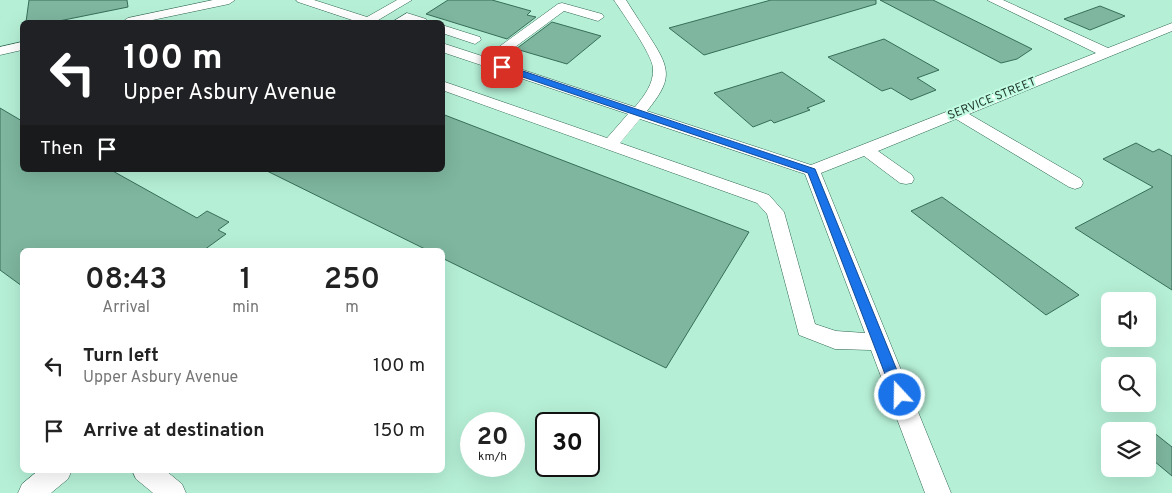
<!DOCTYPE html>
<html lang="en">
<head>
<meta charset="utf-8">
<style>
  body { margin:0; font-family:Overpass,sans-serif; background:#f6f6f6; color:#222; height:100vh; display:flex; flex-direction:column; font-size:19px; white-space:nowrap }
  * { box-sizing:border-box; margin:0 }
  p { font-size:16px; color:#767676 }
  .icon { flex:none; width:28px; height:28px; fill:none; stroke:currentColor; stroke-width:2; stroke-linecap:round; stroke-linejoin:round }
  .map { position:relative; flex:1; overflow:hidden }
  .drawer { position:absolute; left:20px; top:248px; width:425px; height:225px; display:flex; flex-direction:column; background:#fff; border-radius:8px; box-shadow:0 5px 20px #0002 }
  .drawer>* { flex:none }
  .guide { position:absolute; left:20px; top:20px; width:425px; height:152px; border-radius:8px; box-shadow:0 5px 20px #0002; background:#202124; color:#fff; overflow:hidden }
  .controls { position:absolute; left:1101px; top:292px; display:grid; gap:10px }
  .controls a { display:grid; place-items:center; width:55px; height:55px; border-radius:8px; background:#fff; box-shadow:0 5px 20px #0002; font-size:25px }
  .speed { position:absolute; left:460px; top:412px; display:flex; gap:10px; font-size:25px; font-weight:700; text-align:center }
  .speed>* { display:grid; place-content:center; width:65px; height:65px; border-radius:50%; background:#fff; box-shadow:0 5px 20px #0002; line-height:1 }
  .speed small { font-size:12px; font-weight:400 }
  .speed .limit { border:2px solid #111; border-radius:8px; background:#fff; color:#111 }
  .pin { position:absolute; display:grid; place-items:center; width:42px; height:42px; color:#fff; margin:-21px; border-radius:10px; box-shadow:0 2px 8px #0006 }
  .me { position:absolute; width:55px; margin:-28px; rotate:339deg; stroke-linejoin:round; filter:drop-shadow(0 0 4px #0008) }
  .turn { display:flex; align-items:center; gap:18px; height:105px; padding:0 20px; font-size:22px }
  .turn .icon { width:65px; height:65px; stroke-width:2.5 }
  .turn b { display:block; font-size:35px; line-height:42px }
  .then { display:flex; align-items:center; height:48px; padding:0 20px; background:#0003; gap:10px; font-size:19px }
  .eta { display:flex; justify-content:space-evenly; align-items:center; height:85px; text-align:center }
  .eta b { font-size:30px; font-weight:600; line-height:35px }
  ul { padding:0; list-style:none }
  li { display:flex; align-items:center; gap:15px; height:65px; padding:0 20px }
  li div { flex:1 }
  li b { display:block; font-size:19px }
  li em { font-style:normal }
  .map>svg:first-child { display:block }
  .building { fill:#7eb69f; stroke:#376e59 }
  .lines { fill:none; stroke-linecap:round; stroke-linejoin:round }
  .minor-casing { stroke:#2e6550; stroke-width:1 }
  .minor { fill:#fff; fill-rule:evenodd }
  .route { fill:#1a73e8; stroke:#114b97 }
  .labels { text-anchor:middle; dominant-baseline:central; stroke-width:4; stroke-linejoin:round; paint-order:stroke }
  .far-street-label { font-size:12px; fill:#243b31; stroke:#c2fce3 }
</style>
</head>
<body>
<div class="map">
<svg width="1172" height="493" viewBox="0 0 1172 493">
  <rect width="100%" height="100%" fill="#b5efd6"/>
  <path class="building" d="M29,0H127L128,7L54,22H26Z
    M448,0H492L531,11L527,15L536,17L507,39L426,14Z
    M771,0H876V4L704,55L669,28Z
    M880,0H933L1032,49L1017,59L1001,63Z
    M1100,6L1125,16L1090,30L1064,19Z
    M552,22L601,36L567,64L516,49Z
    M884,39L939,70L917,78L936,90L911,100L891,88L882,91L828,57Z
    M782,72L825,101L807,108L810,110L774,123L771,120L753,127L714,93Z
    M0,108L22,121V170H111L197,218L207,211L229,222L218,230L226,234L204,250H22V286L0,270Z
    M442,114L749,232L666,368L442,258V250H427L265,170H442Z
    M1136,143L1153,152L1159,149L1172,156V290L1075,228L1153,187L1103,159Z
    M942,197L1079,295L1046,315L911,211Z
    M1148,428L1172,447V476L1148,456Z"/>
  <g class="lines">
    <defs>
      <path id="minor" d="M213,0H235L229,4L143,22H122L128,18Z
        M296,0H314L367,17L397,0H412L375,22H358L298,2Z
        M614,0H626C634,13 643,26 651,39C672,71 671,81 647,111L811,165L1096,53L987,0H1003L1108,48L1172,23V31L969,114L1081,179L1083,183L1081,187L1075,189L1069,187L956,119L878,151L912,175L914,179L912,183L906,184L900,183L864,156L821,173L951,493H925L871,350L835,349L799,335L767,214L757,203L442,90V81L607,138L628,114L442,52V43L485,57L558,4L562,3L602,14L604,17L598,21L564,11L496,61L635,107C644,96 654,84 653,68C652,54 623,14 614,0ZM640,119L805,174L865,333L836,331L815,324L784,212L769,195L620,143Z
        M407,13L426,19L428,22H392Z
        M442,25L480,37L481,40L475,44L442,33Z
        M22,42V50L0,55V47Z
        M39,470H72L68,479L51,493H18L22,484Z
        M132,470H165L182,484L186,493H153L136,479Z"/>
    </defs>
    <use href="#minor" class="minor-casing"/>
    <use href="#minor" class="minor"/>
  </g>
  <path class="route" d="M499,65H505L815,169L907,395L905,399L900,401L895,399L893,395L808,173L499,69Z"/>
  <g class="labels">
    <g class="far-street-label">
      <text transform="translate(992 99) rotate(-22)">SERVICE STREET</text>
    </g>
  </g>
</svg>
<div class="controls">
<a><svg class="icon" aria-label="sound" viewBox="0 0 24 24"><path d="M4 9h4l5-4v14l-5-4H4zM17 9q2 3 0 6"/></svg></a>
<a><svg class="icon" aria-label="search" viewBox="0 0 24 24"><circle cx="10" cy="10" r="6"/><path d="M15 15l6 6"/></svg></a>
<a><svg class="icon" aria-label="layers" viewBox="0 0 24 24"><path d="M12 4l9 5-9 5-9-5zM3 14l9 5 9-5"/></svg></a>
</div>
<div class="speed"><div>20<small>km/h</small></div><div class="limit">30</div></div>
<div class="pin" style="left:502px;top:67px;background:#d93025"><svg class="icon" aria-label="arrive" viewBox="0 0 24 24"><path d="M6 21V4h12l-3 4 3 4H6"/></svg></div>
<svg class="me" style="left:900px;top:395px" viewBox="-20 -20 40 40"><circle r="17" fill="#1a73e8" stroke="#fff" stroke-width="3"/><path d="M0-11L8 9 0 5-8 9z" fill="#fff"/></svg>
<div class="guide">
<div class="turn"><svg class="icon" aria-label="left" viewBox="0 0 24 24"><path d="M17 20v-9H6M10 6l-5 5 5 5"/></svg><div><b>100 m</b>Upper Asbury Avenue</div></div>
<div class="then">Then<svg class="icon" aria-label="arrive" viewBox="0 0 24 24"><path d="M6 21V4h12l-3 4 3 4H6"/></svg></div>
</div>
<section class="drawer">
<div class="eta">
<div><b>08:43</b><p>Arrival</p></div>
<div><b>1</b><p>min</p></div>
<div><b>250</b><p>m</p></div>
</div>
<ul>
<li><svg class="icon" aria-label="left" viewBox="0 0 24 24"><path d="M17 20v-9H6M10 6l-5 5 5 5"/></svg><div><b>Turn left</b><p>Upper Asbury Avenue</p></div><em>100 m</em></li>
<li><svg class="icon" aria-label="arrive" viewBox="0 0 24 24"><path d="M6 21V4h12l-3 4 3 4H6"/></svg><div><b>Arrive at destination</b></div><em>150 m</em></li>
</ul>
</section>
</div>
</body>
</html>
